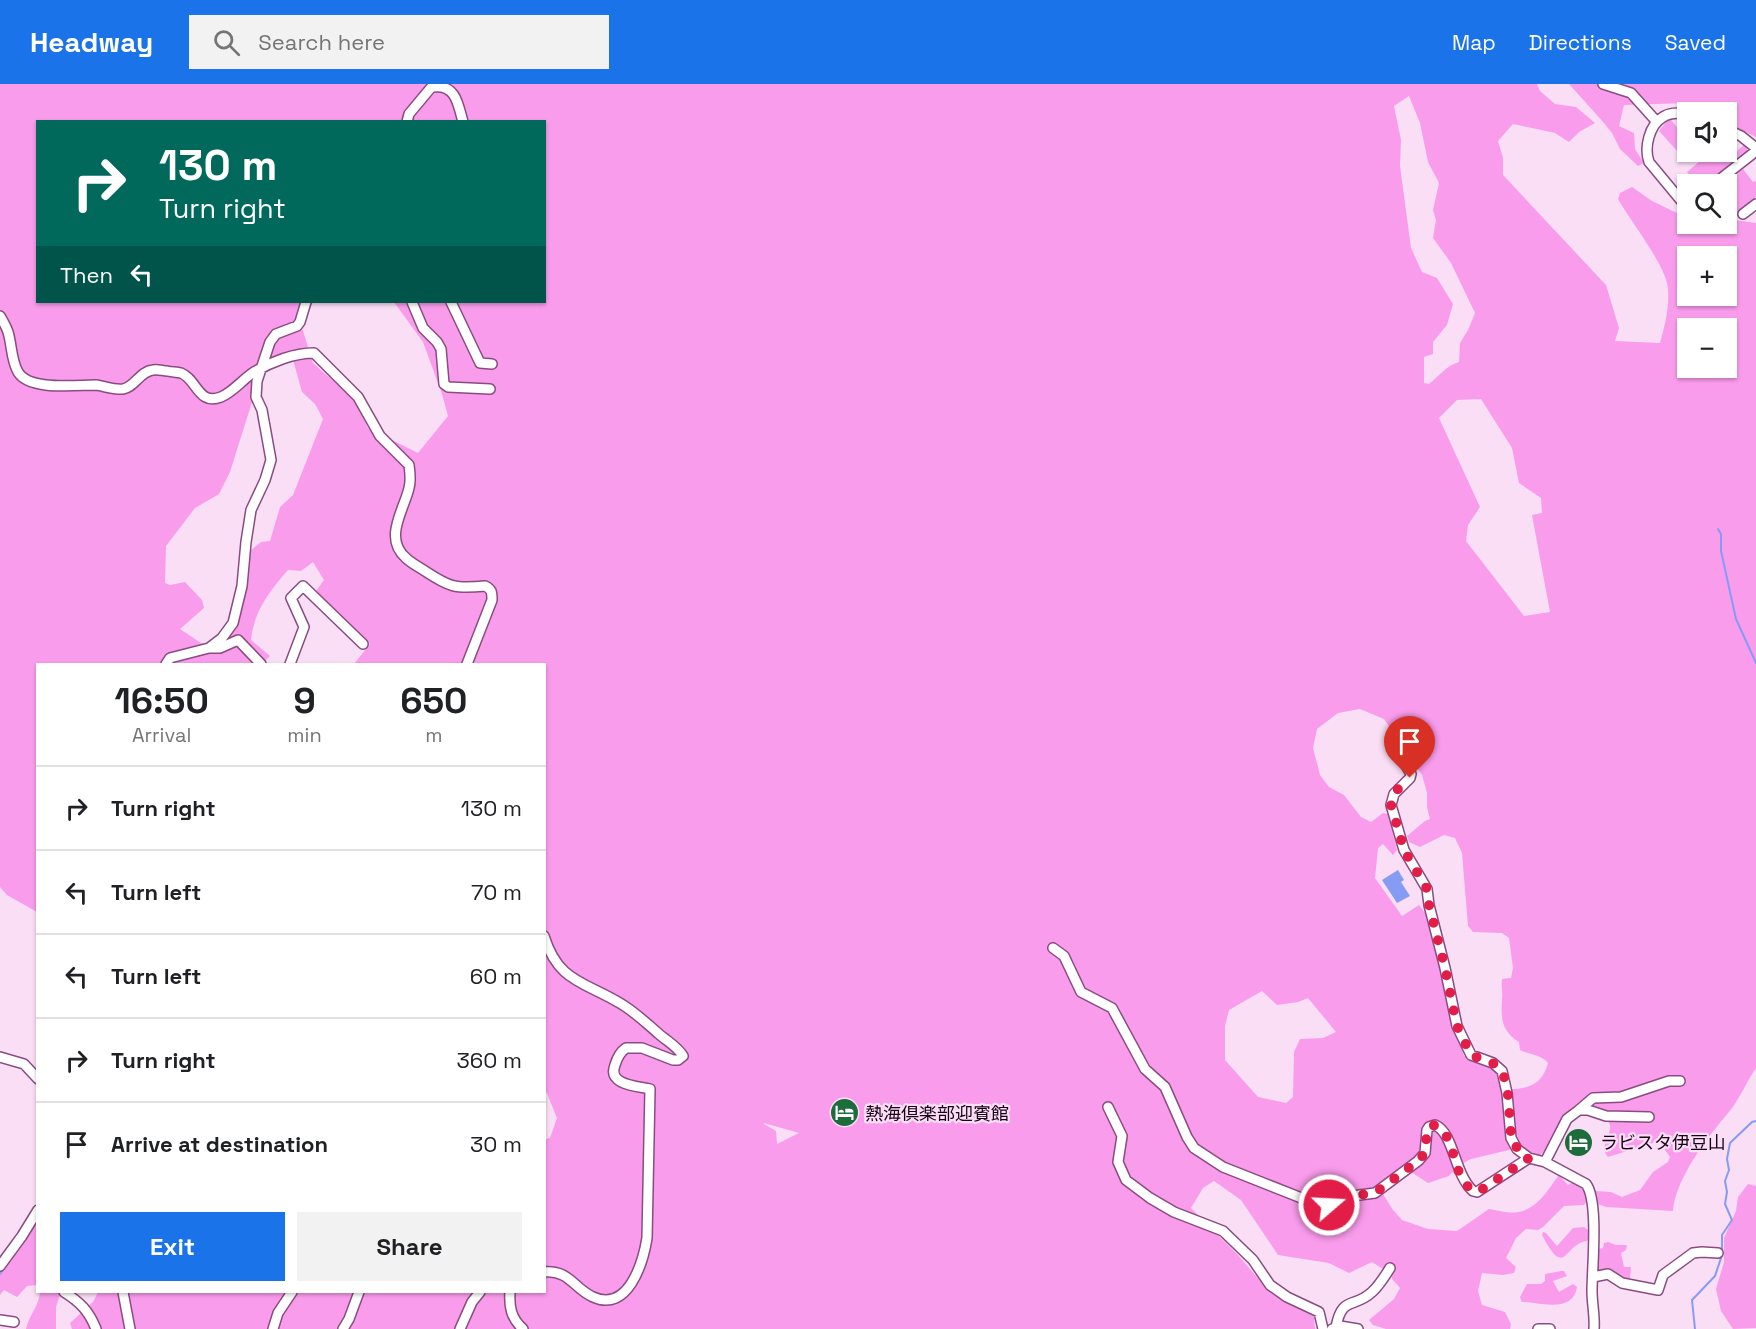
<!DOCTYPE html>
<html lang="en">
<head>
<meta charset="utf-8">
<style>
  body { margin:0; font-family:"Space Grotesk","Noto Sans JP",sans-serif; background:#f2f2f2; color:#202124; height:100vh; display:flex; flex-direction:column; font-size:22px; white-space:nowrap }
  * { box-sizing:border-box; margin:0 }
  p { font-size:20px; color:#757577 }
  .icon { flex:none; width:33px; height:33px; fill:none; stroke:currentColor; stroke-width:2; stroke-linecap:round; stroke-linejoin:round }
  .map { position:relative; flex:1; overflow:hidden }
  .sheet { position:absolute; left:36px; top:579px; width:510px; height:630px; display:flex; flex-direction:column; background:#fff; border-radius:0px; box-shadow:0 2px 4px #0004 }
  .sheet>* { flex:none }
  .top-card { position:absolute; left:36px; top:36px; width:510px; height:183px; border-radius:0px; box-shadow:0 2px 4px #0004; background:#00695c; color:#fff; overflow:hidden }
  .controls { position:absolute; left:1677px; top:18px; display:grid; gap:12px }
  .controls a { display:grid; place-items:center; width:60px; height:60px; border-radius:0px; background:#fff; box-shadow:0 2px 4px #0004; font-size:30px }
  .pin { position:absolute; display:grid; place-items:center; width:51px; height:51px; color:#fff; margin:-62px -26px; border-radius:50% 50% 50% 0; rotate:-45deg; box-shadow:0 0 6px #0007 }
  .pin .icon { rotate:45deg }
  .me { position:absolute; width:66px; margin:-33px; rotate:71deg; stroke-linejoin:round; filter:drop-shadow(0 0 4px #0008) }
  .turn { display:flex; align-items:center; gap:21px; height:126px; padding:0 24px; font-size:27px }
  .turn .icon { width:78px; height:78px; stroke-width:2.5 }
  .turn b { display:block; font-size:42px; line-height:51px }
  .then { display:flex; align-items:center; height:57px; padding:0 24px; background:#0003; gap:12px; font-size:22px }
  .eta { display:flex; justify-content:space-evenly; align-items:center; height:102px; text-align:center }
  .eta b { font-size:36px; font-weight:600; line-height:42px }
  .primary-button { display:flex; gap:12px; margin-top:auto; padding:12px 24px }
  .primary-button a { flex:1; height:69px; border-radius:0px; background:#1a73e8; color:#fff; font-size:24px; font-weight:600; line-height:69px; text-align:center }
  .primary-button a+a { background:#f2f2f2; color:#202124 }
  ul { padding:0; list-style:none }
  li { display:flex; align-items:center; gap:18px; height:84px; padding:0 24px; border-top:2px solid #e0e0e0 }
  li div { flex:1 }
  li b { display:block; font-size:22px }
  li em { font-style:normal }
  header { display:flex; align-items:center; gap:36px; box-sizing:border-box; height:84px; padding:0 30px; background:#1a73e8; color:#fff }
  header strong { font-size:28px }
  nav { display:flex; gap:33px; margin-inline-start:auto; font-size:21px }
  .search { width:420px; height:54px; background:#f2f2f2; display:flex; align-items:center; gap:15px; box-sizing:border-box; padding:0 21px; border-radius:0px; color:#757577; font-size:22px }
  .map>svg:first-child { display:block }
  .green { fill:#fa9cec; fill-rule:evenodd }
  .water { fill:#869bf4 }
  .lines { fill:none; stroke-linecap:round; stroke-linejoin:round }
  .stream { stroke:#869bf4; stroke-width:2 }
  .minor-casing { stroke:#894c80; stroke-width:12 }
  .minor { stroke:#fff; stroke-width:9 }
  .route { stroke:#e11d48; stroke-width:10; stroke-dasharray:0 18 }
  .labels { text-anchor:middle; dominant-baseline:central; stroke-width:4.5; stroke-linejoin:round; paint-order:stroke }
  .poi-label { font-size:18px; fill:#180316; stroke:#fadef5; text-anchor:start }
</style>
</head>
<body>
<header>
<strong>Headway</strong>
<div class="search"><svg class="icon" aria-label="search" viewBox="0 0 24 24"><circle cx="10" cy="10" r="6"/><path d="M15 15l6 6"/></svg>Search here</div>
<nav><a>Map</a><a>Directions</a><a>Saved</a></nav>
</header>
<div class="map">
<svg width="1756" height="1245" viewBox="0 0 1756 1245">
  <rect width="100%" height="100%" fill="#fadef5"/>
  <path class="green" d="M0,0H1537L1540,7L1555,20L1576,23L1595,39L1579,48L1569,58L1555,49L1513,40L1498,57L1503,74V91L1606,201L1619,244L1615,257L1660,259C1665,241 1671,218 1667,199C1661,175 1631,138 1618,115L1620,109L1632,103L1652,117L1679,130L1693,146L1706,149L1718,140H1726L1727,135L1756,139V984C1746,998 1740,1015 1729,1028C1709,1051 1675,1095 1673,1127L1606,1123L1598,1120L1595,1107L1611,1108L1622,1113L1640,1106L1653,1088L1668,1078L1670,1073L1661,1060L1656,1058L1608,1073C1596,1060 1620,1044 1605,1035C1597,1030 1586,1028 1578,1025L1539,1073L1531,1071L1516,1061L1509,1066L1471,1075L1458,1082L1449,1092L1428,1099L1408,1086L1391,1100L1383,1110L1393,1126L1402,1136L1428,1145L1457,1147L1489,1125C1497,1126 1509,1130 1518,1128C1538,1125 1549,1104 1559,1091L1568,1101L1573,1098L1586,1108L1588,1116L1584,1121L1564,1122L1543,1143L1538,1146L1526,1145L1516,1154L1506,1174L1516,1183L1514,1189L1503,1191L1482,1189L1478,1207L1482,1221L1505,1228L1511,1240L1510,1245H1386L1373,1241L1369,1236L1394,1215L1400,1204L1392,1195L1391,1185L1388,1184L1383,1185L1372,1178L1349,1189L1329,1179L1278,1171L1241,1116L1214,1097L1203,1104L1191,1124L1237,1170L1270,1208L1314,1232L1315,1245H72L70,1239L93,1218L98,1208H544L545,1055L550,1054L557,1034L544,1002V580H354L370,560L316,507L324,496L313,478L301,487L288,486C269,508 254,527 251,556L270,572L262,580H38L37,828L7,811L0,803ZM1409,12L1420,39L1428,78L1439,99L1433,126L1436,136L1433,154L1451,179L1475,229L1468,246L1460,259L1459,278C1446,282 1440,291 1429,300L1424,299V273L1433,270V258L1447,241L1453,220L1437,194L1422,188L1411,164L1400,82L1401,56L1394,22ZM38,38H544V218H394L423,258L442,310L448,332L418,369L368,344L354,315L313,279L302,244L313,218H38ZM1688,172H1726V212H1688ZM1688,244H1726V284H1688ZM293,276L302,308L315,320L323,335L293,411L280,423L270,457L261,458L250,467L236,545L213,567L180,545L204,524L202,516L185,498L170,501L165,499L166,462L195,424L219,410L230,388L252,318V295ZM1481,315L1512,364L1519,399L1541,414L1542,429L1532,431L1550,528L1524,532L1466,457L1468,441L1480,423L1439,334L1457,316ZM1360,625L1384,635L1422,691L1427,709V723L1430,735L1425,737L1407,752L1409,758L1420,763L1444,751L1455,754L1462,769L1468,842L1473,848L1502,849L1509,854L1513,884L1511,894L1502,895C1501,903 1503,908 1502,915C1501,934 1501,947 1519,958L1520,966C1530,971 1541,970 1548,979C1542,1002 1526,1006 1504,1005C1499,983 1482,979 1464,972L1426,830L1419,821L1402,832L1375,794L1378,764L1383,760L1393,771L1397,766L1388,730L1383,729L1371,738L1361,733L1344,711L1329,703L1320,691L1313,664L1317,645L1338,629ZM1262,907L1277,921L1298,918L1308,914L1336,948L1323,954L1300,955L1294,968L1293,1013L1286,1019L1258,1013L1225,976V942L1229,926ZM764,1040V1039L799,1049L777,1060L776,1047Z
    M1569,0H1756V53L1727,39L1726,28H1706L1688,19L1624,21L1619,42L1634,49L1635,65L1644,79L1638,82L1620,65L1612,49L1604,39Z
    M1671,36L1687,55V62L1679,69L1659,47L1666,38Z
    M1745,60L1747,62V69L1708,100H1698L1687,88L1700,77L1695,68H1726L1731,72Z
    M1743,85L1753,98L1756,97V113L1734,131L1727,129L1726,100H1724Z
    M1748,1100L1756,1102V1244L1733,1245L1721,1227L1716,1205L1724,1178V1154L1736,1127L1738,1113Z
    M37,1136V1201L27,1202L17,1213L4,1206L0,1211V1185L32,1147Z
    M1584,1143L1588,1146L1590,1153L1587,1157C1564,1159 1566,1197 1542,1151L1543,1148L1546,1149L1557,1162L1573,1144Z
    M1608,1158L1616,1161H1627L1626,1166L1621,1169L1624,1183H1631L1630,1195L1626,1197L1604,1186L1599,1188L1597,1184L1598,1165L1603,1164L1604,1159Z
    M1561,1187H1564L1567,1192L1553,1197L1559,1208L1573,1200L1577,1203C1573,1230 1539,1218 1522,1218L1520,1213L1527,1200H1541L1545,1197V1190Z
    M40,1208H61L56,1223V1245H26C29,1231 39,1222 40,1208Z"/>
  <path class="water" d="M1398,786L1404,796L1401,798L1410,812L1397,819L1382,796Z"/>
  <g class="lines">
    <path class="stream" d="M1718,445L1721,450V467L1736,535L1756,579
      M32,1143L38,1136
      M0,1190L21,1161
      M1695,1245L1692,1216L1715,1192L1722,1171V1151L1732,1136L1725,1120L1727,1108L1725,1097L1729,1086L1727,1075L1730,1059L1752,1038L1756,1037"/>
    <defs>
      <path id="minor" d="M1603,0L1631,9L1657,38
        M433,3C456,0 458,20 463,38
        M1688,29C1679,29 1670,28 1663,33C1649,41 1644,64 1649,78L1688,125
        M407,38L409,30L434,0
        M1726,45L1741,52L1756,64
        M1714,100L1756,67
        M1743,130L1756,120
        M1700,140L1704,144
        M412,218L423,244L437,258L441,265L444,300L448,303L490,305
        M451,218L480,279L492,280
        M0,232C3,237 6,242 8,248C12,261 11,276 18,288C29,307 76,301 96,301C104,302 114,306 123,305C135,303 140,287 153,286C158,285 163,287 167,287C171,288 177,288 181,289C197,295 198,322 221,313C233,308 242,296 254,288C271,278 294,269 314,269L358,313L380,352L409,381C410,388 411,397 409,404C404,426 383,454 406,474C411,479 419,483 425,487C449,503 455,505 485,502C492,505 492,509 492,516L467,580
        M209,564L222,554L233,539L242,502L246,458L251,426L265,396L271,376L262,326L256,313L257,297L270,258L276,250L297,242L300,238L306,218
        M166,580L170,574L209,564H220L238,556L261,580
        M290,580L304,543L291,514L303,502L363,560
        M1398,668L1411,690L1410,694L1394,710L1391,721L1404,766L1427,805L1429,821L1445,884L1457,942L1471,971L1493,979L1502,987L1507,1009L1511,1054L1517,1065L1529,1074L1545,1078L1586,1100C1599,1117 1592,1184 1592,1207C1592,1220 1595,1232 1594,1245
        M544,852C558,897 582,897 618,918C633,926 646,939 659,950C667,957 678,963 683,972L678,976H673L642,964H626C620,968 617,974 615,981C607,1001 637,1002 650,1005L647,1154C643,1179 628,1229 593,1213C573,1204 570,1186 544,1188
        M1053,864L1064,872L1081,908L1112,924L1145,985L1165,1003L1187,1053L1194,1064L1223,1083L1304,1115L1329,1121L1352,1112L1375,1109L1418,1077L1425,1069L1427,1046L1429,1043L1435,1041C1454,1049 1454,1090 1473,1107L1477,1108L1529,1074
        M0,973L24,980L38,995
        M1108,1023L1122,1052L1118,1078L1126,1096L1150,1114L1174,1128L1223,1147L1253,1176L1270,1201L1287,1213L1319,1228L1323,1245
        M1579,1026L1593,1014L1621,1013L1669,997H1680
        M1545,1078L1567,1035L1579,1026H1588L1606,1032L1649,1033
        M0,1182L22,1152L38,1126
        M1593,1193L1608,1190L1622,1199L1658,1206L1663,1191L1693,1169L1702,1168L1718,1169
        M64,1208C80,1218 89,1227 96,1245
        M123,1208L130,1245
        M510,1208C509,1223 511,1234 523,1245
        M0,1236L14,1238
        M1336,1243C1342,1211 1354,1225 1372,1208C1379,1202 1385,1192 1390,1184
        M273,1245L278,1229L292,1208
        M343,1245L349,1235L359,1208
        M460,1245L472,1218L480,1208
        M1332,1245L1340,1242L1358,1245
        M1538,1245H1550"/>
    </defs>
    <use href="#minor" class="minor-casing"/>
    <use href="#minor" class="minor"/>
  </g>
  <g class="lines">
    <path class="route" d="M1329,1121L1352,1112L1375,1109L1418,1077L1425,1069L1427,1046L1429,1043L1435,1041C1459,1052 1450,1101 1478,1108L1529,1074L1513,1060C1507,1040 1513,996 1497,982C1490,976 1480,975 1471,971L1457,942L1445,884L1429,821L1427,805L1404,766L1391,721C1392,708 1401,702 1410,694"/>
  </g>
  <defs>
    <symbol id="hotel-disc" viewBox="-11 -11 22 22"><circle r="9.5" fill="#1c6c3c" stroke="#fadef5"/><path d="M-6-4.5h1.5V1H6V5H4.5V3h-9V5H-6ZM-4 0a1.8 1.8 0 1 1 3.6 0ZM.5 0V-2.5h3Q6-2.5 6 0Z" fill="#fff"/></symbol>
  </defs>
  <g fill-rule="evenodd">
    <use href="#hotel-disc" x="828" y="1012" width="33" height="33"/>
    <use href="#hotel-disc" x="1562" y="1042" width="33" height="33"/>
  </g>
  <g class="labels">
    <g class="poi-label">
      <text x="865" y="1029">熱海倶楽部迎賓館</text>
      <text x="1600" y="1058">ラビスタ伊豆山</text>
    </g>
  </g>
</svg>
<div class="controls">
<a><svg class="icon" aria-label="sound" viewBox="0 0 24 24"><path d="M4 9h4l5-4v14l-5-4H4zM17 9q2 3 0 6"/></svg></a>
<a><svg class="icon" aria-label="search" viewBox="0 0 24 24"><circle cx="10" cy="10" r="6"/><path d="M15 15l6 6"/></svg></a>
<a>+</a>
<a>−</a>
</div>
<div class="pin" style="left:1410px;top:694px;background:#d93025"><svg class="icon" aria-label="arrive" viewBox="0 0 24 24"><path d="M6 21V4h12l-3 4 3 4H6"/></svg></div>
<svg class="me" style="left:1329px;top:1121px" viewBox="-20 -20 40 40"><circle r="17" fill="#e11d48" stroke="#fff" stroke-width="3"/><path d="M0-11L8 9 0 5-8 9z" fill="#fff"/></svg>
<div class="top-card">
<div class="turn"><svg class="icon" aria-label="right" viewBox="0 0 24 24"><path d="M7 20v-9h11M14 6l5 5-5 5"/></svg><div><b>130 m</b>Turn right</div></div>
<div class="then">Then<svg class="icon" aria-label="left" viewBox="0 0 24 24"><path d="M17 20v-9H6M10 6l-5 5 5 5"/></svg></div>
</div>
<section class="sheet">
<div class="eta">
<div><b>16:50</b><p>Arrival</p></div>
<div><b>9</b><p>min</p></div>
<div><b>650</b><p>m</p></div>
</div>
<ul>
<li><svg class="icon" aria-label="right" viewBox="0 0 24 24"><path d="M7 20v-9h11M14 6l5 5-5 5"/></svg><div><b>Turn right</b></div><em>130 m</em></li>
<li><svg class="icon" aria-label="left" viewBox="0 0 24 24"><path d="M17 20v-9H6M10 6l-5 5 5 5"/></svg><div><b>Turn left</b></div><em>70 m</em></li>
<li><svg class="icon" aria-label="left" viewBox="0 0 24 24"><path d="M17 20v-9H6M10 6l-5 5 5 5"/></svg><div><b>Turn left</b></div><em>60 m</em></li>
<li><svg class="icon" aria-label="right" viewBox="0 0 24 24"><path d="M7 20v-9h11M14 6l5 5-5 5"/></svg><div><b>Turn right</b></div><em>360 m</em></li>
<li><svg class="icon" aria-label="arrive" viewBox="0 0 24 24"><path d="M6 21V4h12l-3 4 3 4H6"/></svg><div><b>Arrive at destination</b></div><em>30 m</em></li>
</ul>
<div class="primary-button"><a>Exit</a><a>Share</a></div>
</section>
</div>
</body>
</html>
